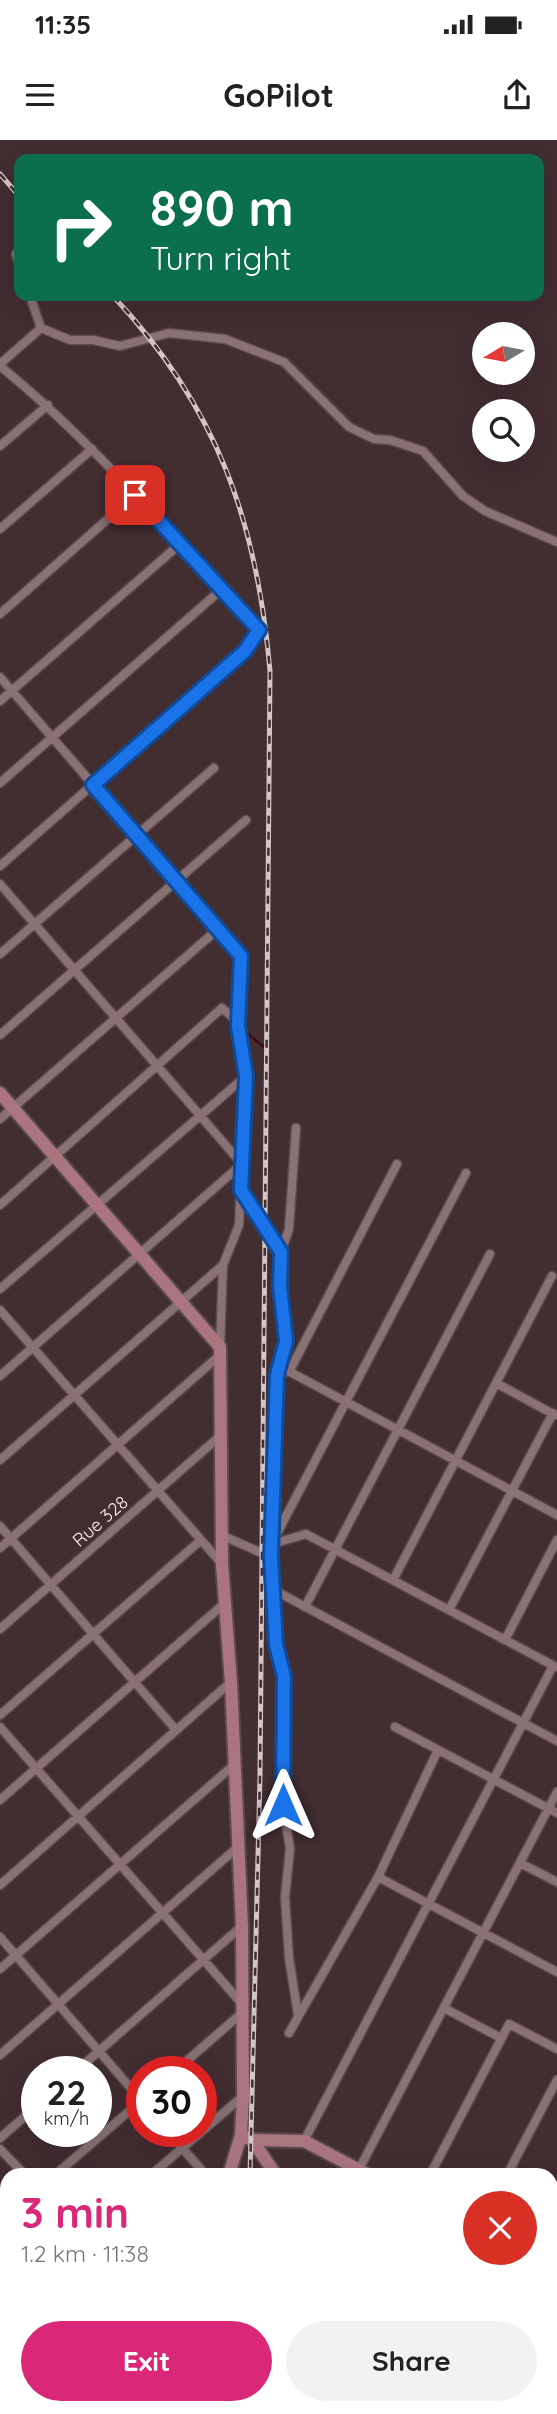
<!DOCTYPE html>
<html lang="en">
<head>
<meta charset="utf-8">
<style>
  body { margin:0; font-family:Quicksand,sans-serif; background:#f2f2f2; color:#222; height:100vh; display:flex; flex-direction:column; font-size:26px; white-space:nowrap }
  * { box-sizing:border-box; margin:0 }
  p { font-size:23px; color:#767676 }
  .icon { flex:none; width:38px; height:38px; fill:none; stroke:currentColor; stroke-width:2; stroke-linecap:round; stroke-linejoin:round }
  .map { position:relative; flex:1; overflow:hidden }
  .sheet { position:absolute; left:0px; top:2028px; width:558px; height:247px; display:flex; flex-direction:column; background:#fff; border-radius:21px 21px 0 0; box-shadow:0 7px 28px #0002 }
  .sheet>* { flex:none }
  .banner { position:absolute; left:14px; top:14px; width:530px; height:147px; border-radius:14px; box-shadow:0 7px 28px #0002; background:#0b6e4f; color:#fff; overflow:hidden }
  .needle { width:46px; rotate:260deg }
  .tools { position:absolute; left:472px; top:182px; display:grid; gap:14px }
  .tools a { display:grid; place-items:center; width:63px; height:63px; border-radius:50%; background:#fff; box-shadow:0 7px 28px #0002; font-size:35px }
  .speed { position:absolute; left:21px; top:1916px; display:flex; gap:14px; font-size:35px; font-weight:700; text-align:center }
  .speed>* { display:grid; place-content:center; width:91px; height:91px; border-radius:50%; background:#fff; box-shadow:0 7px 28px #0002; line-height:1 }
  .speed small { font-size:18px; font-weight:400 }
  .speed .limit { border:10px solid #d22; background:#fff; color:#111 }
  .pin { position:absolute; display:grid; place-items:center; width:60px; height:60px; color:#fff; margin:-30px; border-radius:14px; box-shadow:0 4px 10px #0006 }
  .me { position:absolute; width:77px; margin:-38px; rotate:0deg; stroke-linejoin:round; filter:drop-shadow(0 0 5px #0008) }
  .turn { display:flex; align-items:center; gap:24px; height:147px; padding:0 21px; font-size:32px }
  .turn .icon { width:91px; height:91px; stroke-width:2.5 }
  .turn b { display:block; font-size:49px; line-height:60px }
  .round { display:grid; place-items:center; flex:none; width:74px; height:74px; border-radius:37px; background:#f2f2f2 }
  .overview { display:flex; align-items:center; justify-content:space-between; height:119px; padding:0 21px }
  h1 { font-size:42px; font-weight:700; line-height:52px; color:#db2777 }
  .cta { display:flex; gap:14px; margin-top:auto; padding:14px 21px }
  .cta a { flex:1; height:80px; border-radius:42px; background:#db2777; color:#fff; font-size:28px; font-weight:700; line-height:80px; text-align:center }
  .cta a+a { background:#f2f2f2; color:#222 }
  .status { display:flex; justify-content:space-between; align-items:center; height:49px; padding:0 35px; background:#fff; direction:ltr }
  .status svg { height:19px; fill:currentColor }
  header { display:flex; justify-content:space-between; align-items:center; height:91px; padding:0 21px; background:#fff; font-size:32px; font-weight:700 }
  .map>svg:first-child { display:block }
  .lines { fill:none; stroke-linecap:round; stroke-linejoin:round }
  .stream { stroke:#3f0819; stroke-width:2.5 }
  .street-casing { stroke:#5b4a4d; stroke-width:11 }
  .secondary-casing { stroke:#5b4a4d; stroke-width:16 }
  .street { stroke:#897174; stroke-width:8 }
  .secondary { stroke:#aa757f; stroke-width:12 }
  .rail-casing { stroke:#d4c5c6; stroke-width:5 }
  .rail { stroke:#422d31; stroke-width:2.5; stroke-dasharray:8; stroke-linecap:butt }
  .route-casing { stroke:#114b97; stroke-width:18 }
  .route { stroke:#1a73e8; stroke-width:12 }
  .labels { text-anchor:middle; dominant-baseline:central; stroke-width:7; stroke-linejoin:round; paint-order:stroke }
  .street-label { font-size:18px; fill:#fef0f1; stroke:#422d31 }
</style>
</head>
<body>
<div class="status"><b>11:35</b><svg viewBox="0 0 49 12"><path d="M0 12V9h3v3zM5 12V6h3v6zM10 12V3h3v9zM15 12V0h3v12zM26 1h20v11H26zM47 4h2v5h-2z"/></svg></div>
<header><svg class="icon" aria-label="menu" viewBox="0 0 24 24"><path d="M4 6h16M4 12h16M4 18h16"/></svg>GoPilot<svg class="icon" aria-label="share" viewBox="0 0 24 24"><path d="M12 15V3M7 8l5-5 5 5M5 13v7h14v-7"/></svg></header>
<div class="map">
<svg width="557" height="2274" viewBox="0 0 557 2274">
  <rect width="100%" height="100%" fill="#422d31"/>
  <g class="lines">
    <path class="stream" d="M242,889L264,907"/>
    <defs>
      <path id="street" d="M16,114L19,124
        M30,156L41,188L70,200H93L120,206L169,193L225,199L284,222L349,287L374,299L390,300L423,311L463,356L485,371L557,402
        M0,224L41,188
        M0,226C96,304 175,399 259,490L245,511L0,726
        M0,306L48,265
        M0,389L92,309
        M0,474L135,355
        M0,537L241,816L238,886L246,936L239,1085L223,1125L220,1207
        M0,561L180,404
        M0,643L222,449
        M0,744L242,1024L0,1236
        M0,814L214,628
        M0,895L246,680
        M0,979L218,789
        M296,988L289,1089L281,1112L280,1146L286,1201L277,1235L271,1417L276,1505L284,1537L283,1665L290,1709L285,1757L289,1818L298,1875
        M241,1050L281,1112
        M0,1065L222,868L238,882
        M0,1149L246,936
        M0,1170L222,1424
        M279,1226L557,1375
        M289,1232L397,1024
        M496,1243L555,1275
        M0,1320L223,1125
        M0,1386L176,1590
        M221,1395L271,1417
        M273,1401L466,1033
        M272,1404L306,1394L556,1527
        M0,1408L220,1215
        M393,1440L552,1136
        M272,1449L557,1601
        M305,1467L490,1114
        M449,1470L553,1273
        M0,1489L220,1296
        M505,1500L557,1400
        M0,1575L201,1400
        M0,1587L243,1865
        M395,1587L557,1673
        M0,1660L226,1462
        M520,1723L557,1742
        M378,1737L557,1832
        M0,1745L231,1542
        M0,1797L142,1961
        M0,1829L235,1624
        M444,1868L501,1898
        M289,1893L378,1737L438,1610
        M0,1915L239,1706
        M75,1932L242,1786
        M174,1932L243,1872
        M168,1992L206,2035
        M0,1998L37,1966
        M304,2001L553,1526
        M0,2009L25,2035
        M55,2035L142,1960
        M151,2035L243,1956
        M356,2035L557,1652
        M430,2035L509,1884L557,1909
        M507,2035L557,1940
        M0,2083L7,2077
        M551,2101L557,2090
        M0,2169L7,2163
        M0,2213L7,2221
        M551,2238L557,2227
        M0,2249L7,2243
        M48,2268L53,2274
        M69,2274L76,2268
        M160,2274L166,2268
        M243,2274L244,2268
        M382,2274L385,2268
        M461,2274L464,2268
        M532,2274L536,2268"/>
      <path id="secondary" d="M0,953L220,1207L222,1424L231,1542L242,1786L243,1956L241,1995L229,2035
        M241,1995L252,2000L304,2001L369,2035
        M252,2000L276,2035
        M551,2133L557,2136
        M350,2268L361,2274
        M174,2274L175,2268"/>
    </defs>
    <use href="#street" class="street-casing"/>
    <use href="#secondary" class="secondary-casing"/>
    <use href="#street" class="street"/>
    <use href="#secondary" class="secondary"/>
    <defs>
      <path id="rail" d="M0,34L19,56
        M113,156C217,267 257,381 270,531L260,1636L250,2035
        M213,2274L214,2268"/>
    </defs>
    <use href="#rail" class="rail-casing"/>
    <use href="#rail" class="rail"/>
  </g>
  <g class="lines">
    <defs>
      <path id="route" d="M135,355L259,490L245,511L93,645L241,816L238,886L246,936L241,1050L281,1112L280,1146L286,1201L277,1235L271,1417L276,1505L284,1536L283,1665"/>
    </defs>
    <use href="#route" class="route-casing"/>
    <use href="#route" class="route"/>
  </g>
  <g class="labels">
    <g class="street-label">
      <text transform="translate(100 1381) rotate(-41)">Rue 328</text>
    </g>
  </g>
</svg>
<div class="tools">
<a><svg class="needle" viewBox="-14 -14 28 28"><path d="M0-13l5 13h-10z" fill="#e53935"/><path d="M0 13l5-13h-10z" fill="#767676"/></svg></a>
<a><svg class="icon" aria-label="search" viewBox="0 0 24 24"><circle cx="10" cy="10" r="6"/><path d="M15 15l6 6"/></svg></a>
</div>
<div class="speed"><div>22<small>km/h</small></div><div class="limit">30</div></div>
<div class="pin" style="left:135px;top:355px;background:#d93025"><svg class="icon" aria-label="arrive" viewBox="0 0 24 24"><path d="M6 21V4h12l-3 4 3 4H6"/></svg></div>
<svg class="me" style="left:283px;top:1665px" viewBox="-20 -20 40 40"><path d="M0-17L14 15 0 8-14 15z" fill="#1a73e8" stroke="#fff" stroke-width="4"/></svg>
<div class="banner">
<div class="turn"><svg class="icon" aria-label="right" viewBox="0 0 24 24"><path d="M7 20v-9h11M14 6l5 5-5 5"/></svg><div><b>890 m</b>Turn right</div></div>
</div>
<section class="sheet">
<div class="overview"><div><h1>3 min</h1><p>1.2 km · 11:38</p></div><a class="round" style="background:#d93025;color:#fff"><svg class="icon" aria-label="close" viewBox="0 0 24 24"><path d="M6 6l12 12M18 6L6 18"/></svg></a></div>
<div class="cta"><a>Exit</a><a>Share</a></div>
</section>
</div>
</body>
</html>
